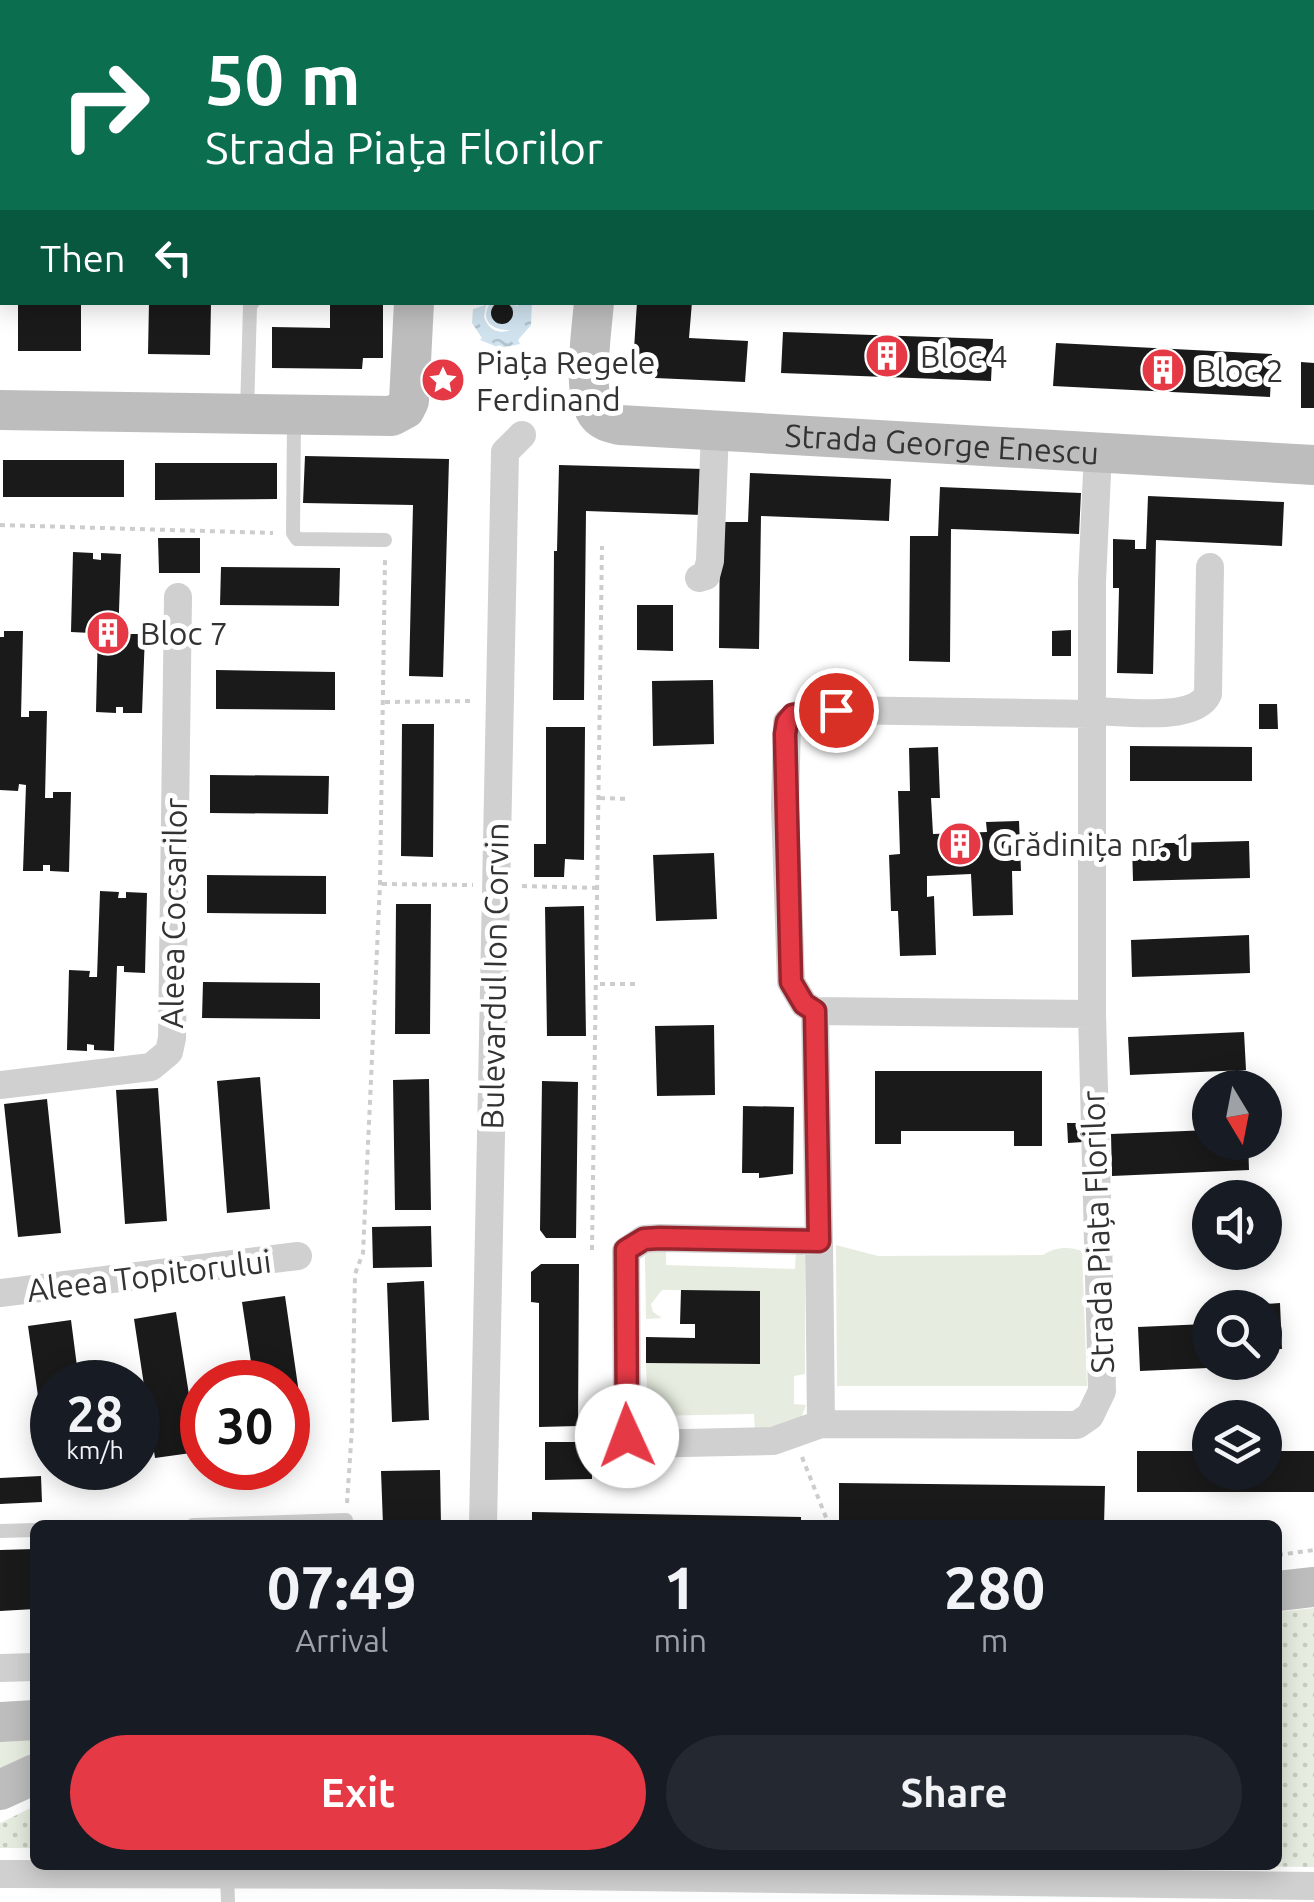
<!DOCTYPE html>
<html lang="en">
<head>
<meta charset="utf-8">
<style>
  body { margin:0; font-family:Ubuntu,sans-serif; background:#242831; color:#f1f3f6; height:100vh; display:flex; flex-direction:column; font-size:38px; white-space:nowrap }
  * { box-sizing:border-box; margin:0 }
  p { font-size:32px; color:#9ea1a6 }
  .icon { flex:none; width:55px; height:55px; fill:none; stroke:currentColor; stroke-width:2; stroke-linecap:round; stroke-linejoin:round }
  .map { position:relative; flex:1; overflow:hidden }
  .drawer { position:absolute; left:30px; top:1520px; width:1252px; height:350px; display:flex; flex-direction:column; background:#171b24; border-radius:15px; box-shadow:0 5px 25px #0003 }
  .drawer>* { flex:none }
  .guide { position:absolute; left:0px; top:0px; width:1315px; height:305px; box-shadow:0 5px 25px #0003; background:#0b6e4f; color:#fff; overflow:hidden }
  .needle { width:65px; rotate:170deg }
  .buttons { position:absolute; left:1192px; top:1070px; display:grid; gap:20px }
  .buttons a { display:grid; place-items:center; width:90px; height:90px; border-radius:50%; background:#171b24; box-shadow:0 5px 25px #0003; font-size:50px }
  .speed { position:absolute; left:30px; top:1360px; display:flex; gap:20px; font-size:50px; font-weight:700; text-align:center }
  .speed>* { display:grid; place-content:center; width:130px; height:130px; border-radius:50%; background:#171b24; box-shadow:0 5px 25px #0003; line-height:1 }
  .speed small { font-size:25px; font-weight:400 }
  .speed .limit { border:15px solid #d22; background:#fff; color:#111 }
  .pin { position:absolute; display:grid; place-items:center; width:85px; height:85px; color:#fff; margin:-42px; border:5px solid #fff; border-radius:50%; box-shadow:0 2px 10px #0007 }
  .me { position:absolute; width:110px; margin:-55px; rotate:358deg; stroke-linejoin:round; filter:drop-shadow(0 0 8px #0008) }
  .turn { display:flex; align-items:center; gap:35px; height:210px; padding:0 40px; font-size:45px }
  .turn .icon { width:130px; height:130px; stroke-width:2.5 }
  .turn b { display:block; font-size:70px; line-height:85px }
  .then { display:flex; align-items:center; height:95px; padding:0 40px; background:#0003; gap:20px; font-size:38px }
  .eta { display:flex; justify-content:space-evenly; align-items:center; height:170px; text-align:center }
  .eta b { font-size:60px; font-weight:700; line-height:70px }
  .cta { display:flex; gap:20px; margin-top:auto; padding:20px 40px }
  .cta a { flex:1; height:115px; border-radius:60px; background:#e63946; color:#fff; font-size:40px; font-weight:700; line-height:115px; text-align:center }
  .cta a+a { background:#242831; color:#f1f3f6 }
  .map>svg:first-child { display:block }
  .green { fill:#e6ecdf }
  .park { fill:url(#park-dots) }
  .water { fill:url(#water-ripples) }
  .building { fill:#1a1a1a }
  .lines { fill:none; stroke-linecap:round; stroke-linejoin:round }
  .path { stroke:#cdcdcd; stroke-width:4; stroke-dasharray:5 5; stroke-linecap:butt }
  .lane { stroke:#d0d0d0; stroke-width:14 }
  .street { stroke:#d0d0d0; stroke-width:28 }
  .secondary { stroke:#bdbdbd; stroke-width:40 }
  .route-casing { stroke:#96252e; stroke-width:25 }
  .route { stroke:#e63946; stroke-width:18 }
  .labels { text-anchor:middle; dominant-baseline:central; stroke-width:10; stroke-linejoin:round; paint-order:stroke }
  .poi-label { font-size:32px; fill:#333; stroke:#fff; text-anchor:start }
  .street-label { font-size:32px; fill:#333; stroke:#fff }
</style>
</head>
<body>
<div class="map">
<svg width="1314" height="1902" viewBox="0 0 1314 1902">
  <defs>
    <pattern id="park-dots" width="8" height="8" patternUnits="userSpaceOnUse" patternTransform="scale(2.5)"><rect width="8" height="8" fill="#e6ecdf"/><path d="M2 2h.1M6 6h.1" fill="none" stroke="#c6cbc0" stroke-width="1.8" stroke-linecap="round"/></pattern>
    <pattern id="water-ripples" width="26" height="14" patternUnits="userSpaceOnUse" patternTransform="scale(2.5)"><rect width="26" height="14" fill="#cfe2ee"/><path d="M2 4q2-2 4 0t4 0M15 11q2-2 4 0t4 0" fill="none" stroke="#b2c2cd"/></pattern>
  </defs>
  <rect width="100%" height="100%" fill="#fff"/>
  <path class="green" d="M411,0H975V2H414Z
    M836,1245L878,1256L1043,1255C1054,1247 1069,1246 1082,1251L1087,1386H837Z
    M666,1247V1265L795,1269L796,1251L805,1256V1374L794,1376V1404L806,1405L801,1418L755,1435L754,1414L648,1416L646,1363L760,1364V1291L662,1290L651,1304L653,1312L662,1318L646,1319L645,1257L647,1252Z
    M35,1732V1760L0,1776V1735Z"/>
  <path class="park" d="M1314,1608V1867L1169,1865H1278V1612Z
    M35,1806V1848H0V1823Z"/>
  <path class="water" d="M490,303H499L492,307L491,314L500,324L510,321L513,314L505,303L518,306L517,303H532L531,325L518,340L520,344L500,348L480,340L482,338L472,323L473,309L486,305L484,317C488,329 498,335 510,330C493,331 479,321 490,303Z"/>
  <path class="building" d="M491 313a11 11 0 1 1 22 0a11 11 0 1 1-22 0Z
    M18,302H81V351H18Z
    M149,302H211L210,355L148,354Z
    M330,302H383V358H363L362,369L272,368V327L330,328Z
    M637,302H692L689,338L748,341L745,382L655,378L656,367L633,365Z
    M783,332L993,339L991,381L781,373Z
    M1056,343L1272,354L1270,397L1053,386Z
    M1301,362L1314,363V408H1301Z
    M305,456L449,459L443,677L409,676L413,505L303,503Z
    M3,460H124V497H3Z
    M155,463H277V499L155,500Z
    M559,465L704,469L702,515L586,511L584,700H553L554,551H557Z
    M750,473L891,479L889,521L761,516L759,649L719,648L720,522H748Z
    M940,487L1081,493L1079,534L951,529L950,662L909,661L910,536H938Z
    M1148,496L1284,502L1282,546L1156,540L1153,674L1117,673L1119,588H1113V539L1135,540V549H1146Z
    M158,538H200V573H159Z
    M73,552L93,553V559L101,560V553L121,554L118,639L126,640V634H145L142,713H123V707H116V713L96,712L98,627H91V633L71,632Z
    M221,567L340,568L339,606L220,605Z
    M637,605H673V651L637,650Z
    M1071,630V656H1052V631Z
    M4,631H23L21,717H29V711H47L45,798H53V792H71L69,872L50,871V865H43V871H23L26,785L19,784L18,791L0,790V637H4Z
    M216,670L335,672V710L216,709Z
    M713,680L714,744L653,746L652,681Z
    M1259,704H1277L1278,729H1259Z
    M402,724H434L433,857L401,856Z
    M546,727H585L584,860L565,859L564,877H534V844H546Z
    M1130,746L1252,747V781H1130Z
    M938,747L940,798H931L933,834L987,832L986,822L1019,821L1021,871H1012L1013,915L973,916L971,874L927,876V897L934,896L936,955L900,956L898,911H891L889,855L900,854L898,791H910L909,748Z
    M210,775L329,776L328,814L210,813Z
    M1249,841L1250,878L1133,881L1132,844Z
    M714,853L717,919L656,921L653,855Z
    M207,875L326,876V914L207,913Z
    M100,891L119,892L118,898H126V892L147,893L145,973L124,972V966H117L114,1051L94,1050V1045L87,1044V1051L67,1050L69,970L90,971L89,977H97Z
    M396,904H431L430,1034H395Z
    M584,906L586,1036H547L545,907Z
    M1249,935L1250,973L1132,977L1131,940Z
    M203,982L320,983V1019L202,1018Z
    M714,1025L715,1095L657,1096L655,1026Z
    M1244,1032L1246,1070L1130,1075L1128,1037Z
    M875,1071H1042V1146H1014V1131H901V1144H875Z
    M260,1077L270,1209L227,1213L217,1081Z
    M429,1079L431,1210H395L393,1080Z
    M542,1081L578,1082L576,1238H546L540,1230Z
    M158,1088L167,1221L125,1224L116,1090Z
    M47,1099L61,1233L18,1237L4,1104Z
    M743,1106L794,1107L793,1174L759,1178V1173H742Z
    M1067,1123H1083V1142L1068,1143Z
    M1210,1130V1142H1248L1249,1170L1112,1176L1111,1134Z
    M431,1226L432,1267L373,1268L372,1227Z
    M541,1264H579L578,1426L539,1427V1303L531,1302V1272Z
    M424,1281L429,1420L392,1422L387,1283Z
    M681,1290L760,1291V1364L646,1363V1337L695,1338V1324H680Z
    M285,1296L305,1435L288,1438V1382H254L242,1302Z
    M1280,1303L1282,1349H1265V1304Z
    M1205,1307H1210L1208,1368L1140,1371L1138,1327L1206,1324Z
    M176,1312L198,1452L155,1458L134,1319Z
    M71,1320L79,1382H52V1465L48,1466L28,1326Z
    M545,1442H592V1479L545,1480Z
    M1137,1451H1210V1472H1265V1451H1314V1492H1137Z
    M440,1470L441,1525H383L381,1471Z
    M41,1476L42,1502L0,1504V1478Z
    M839,1483L1105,1486L1104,1525L839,1523Z
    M532,1512L801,1517V1525H532Z
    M35,1549V1609L0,1611V1550Z"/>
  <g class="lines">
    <path class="path" d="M131,2L133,0
      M0,134L2,132
      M0,525L273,533
      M385,702L475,701
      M600,798L630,799
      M382,884L473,885
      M522,886L597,888
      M600,984H635
      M592,1250L602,546
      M802,1457L829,1525
      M347,1503L352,1428L355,1274L363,1253L380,884L385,560
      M1278,1555L1314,1550"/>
    <path class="lane" d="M247,412L250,306L253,302
      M294,420L293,533L297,539L385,540
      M193,1525L346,1520
      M0,1531L35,1530
      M227,1874L228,1902"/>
    <path class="street" d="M985,2V0
      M1312,121H1314
      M699,578L706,576L710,561L715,430
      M1091,711C1120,711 1195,723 1208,694L1210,567
      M1091,714L836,710L803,712L787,722L785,806L791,982L804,1004L815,1011L1092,1014
      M815,1011L819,1241L660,1238L644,1239L626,1251L627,1436L631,1442L639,1444L773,1441L821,1424L1077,1425L1090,1416L1102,1391L1092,1014V582L1098,452
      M0,1085L151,1067L169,1052L172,1038L178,597
      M819,1241L821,1424
      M0,1293L298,1256
      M483,1525L505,452L522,435
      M0,1668L35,1667
      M0,1874L490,1875L1314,1886"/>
    <g class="secondary">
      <path d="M344,0L348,2"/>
      <path id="s1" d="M594,302C592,329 581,396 598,415C604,422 612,423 620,425L1314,465"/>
      <path d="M0,410L392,416L405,409L409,401L414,302"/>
      <path d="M1278,1591L1314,1587"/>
      <path d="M0,1722L35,1720"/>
      <path d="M0,1790L35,1774"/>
    </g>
  </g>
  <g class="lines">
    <defs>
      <path id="route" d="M627,1436L626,1250L644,1239L660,1238L819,1241L815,1011L804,1004L791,982L785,734L787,722L793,715L836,710"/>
    </defs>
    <use href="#route" class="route-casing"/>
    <use href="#route" class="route"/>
  </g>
  <defs>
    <symbol id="building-disc" viewBox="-11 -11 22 22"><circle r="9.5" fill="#e63946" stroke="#fff"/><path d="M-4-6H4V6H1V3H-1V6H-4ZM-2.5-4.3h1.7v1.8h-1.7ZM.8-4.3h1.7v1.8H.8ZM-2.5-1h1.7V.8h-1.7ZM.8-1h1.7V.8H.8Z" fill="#fff"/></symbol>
    <symbol id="sight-disc" viewBox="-11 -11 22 22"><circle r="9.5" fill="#e63946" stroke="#fff"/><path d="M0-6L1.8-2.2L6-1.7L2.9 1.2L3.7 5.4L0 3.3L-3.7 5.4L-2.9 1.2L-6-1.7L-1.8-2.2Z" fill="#fff"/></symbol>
  </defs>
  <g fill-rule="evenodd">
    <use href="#building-disc" x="862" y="331" width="50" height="50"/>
    <use href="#building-disc" x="1138" y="345" width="50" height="50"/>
    <use href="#sight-disc" x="418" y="355" width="50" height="50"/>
    <use href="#building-disc" x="83" y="608" width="50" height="50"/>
    <use href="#building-disc" x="935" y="819" width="50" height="50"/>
  </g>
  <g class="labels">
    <g class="poi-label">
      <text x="920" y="356">Bloc 4</text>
      <text x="476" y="362">Piața Regele<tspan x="476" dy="37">Ferdinand</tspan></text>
      <text x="1196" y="370">Bloc 2</text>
      <text x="140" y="633">Bloc 7</text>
      <text x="992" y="844">Grădinița nr. 1</text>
    </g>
    <g class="street-label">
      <text stroke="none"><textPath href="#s1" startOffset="462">Strada George Enescu</textPath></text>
      <text transform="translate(173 913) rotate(-89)">Aleea Cocsarilor</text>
      <text transform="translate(494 976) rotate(-89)">Bulevardul Ion Corvin</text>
      <text transform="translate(1097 1232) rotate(-92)">Strada Piața Florilor</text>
      <text transform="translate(149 1275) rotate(-7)">Aleea Topitorului</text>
    </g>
  </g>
</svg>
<div class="buttons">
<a><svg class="needle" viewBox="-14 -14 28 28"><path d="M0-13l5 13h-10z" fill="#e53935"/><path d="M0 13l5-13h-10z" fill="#9ea1a6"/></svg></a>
<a><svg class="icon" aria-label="sound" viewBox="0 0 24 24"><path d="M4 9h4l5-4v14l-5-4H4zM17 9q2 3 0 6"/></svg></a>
<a><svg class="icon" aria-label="search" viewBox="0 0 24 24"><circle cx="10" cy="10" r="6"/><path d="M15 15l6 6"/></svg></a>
<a><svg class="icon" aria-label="layers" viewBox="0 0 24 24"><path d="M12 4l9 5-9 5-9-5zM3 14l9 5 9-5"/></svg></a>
</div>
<div class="speed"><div>28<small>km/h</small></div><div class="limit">30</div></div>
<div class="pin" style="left:836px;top:710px;background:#d93025"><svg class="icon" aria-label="arrive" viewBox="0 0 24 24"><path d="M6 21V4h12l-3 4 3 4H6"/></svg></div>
<svg class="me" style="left:627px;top:1436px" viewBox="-20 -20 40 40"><circle r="19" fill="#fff"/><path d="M0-13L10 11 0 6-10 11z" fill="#e63946"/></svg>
<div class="guide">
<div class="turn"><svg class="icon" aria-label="right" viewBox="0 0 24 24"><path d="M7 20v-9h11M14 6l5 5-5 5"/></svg><div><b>50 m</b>Strada Piața Florilor</div></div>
<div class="then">Then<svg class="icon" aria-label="left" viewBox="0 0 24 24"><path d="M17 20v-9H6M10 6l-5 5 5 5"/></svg></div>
</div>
<section class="drawer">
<div class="eta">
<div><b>07:49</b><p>Arrival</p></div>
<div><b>1</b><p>min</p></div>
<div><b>280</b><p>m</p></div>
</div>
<div class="cta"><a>Exit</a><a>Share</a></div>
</section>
</div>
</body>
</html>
